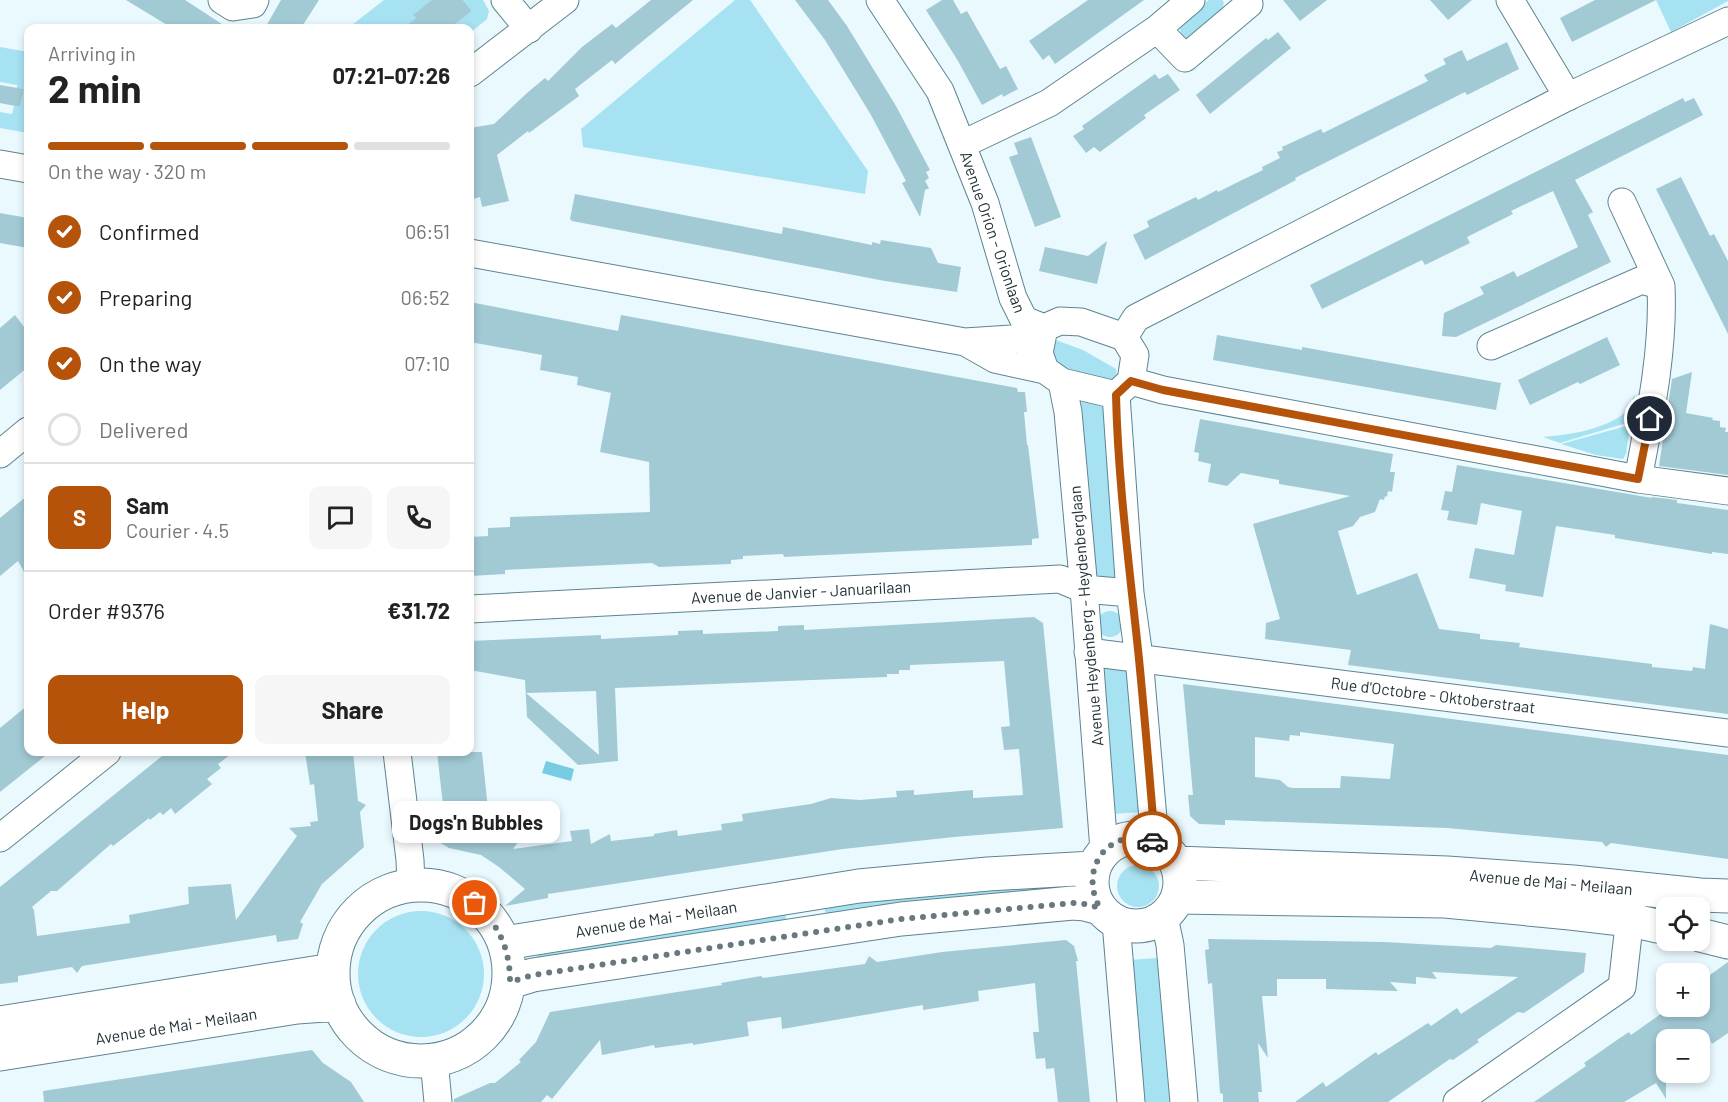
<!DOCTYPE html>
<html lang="en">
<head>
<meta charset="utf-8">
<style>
	body { margin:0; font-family:Barlow,sans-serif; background:#f6f6f6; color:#222; height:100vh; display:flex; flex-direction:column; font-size:22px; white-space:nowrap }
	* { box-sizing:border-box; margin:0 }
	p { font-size:20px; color:#767676 }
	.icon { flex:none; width:33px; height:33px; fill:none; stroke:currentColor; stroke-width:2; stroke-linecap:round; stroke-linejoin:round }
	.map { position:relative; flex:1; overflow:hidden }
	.panel { position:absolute; left:24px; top:24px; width:450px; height:732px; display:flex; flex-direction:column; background:#fff; border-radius:12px; box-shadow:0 3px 9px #0003 }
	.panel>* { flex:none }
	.controls { position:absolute; left:1656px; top:897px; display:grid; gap:12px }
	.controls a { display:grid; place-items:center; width:54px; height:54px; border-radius:12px; background:#fff; box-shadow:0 3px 9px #0003; font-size:30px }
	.pin { position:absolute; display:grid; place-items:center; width:51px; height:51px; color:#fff; margin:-26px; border:3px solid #fff; border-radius:50%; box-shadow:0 2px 6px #0007 }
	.courier { position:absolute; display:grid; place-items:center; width:60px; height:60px; margin:-30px; border:4px solid #b45309; border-radius:50%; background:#fff; color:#222; box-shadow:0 2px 8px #0007 }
	.bubble { position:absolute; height:42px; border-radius:12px; background:#fff; box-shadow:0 3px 9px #0003; font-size:20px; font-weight:700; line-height:42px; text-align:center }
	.summary em { font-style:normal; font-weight:700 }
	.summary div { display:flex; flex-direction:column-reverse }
	.summary { display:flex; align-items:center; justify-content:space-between; height:102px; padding:0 24px }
	h1 { font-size:39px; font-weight:700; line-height:45px }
	.bar { display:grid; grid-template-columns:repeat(4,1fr); gap:9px 6px; align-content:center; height:72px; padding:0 24px }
	.bar i { height:8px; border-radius:4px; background:#e0e0e0 }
	.bar .current { background:#b45309 }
	.bar p { grid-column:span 4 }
	.line { display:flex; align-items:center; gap:15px; padding:0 24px; border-top:2px solid #e0e0e0 }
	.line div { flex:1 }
	.round { display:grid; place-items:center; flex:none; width:63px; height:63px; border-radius:12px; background:#f6f6f6 }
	ol { padding:0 24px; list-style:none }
	li { display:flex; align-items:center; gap:18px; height:66px }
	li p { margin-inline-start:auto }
	li .icon { padding:6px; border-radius:50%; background:#b45309; color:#fff; stroke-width:4 }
	li:last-child { color:#767676 }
	li i { width:33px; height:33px; border:3px solid #e0e0e0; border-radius:50% }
	.cta { display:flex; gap:12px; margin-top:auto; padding:12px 24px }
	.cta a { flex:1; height:69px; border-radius:12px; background:#b45309; color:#fff; font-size:24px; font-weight:700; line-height:69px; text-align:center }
	.cta a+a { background:#f6f6f6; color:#222 }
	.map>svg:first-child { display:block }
	.green { fill:#a7e2f2 }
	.water { fill:#77cbe2 }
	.building { fill:#a2cad5; fill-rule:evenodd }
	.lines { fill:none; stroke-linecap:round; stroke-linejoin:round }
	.street-casing { stroke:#5e848f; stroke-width:29 }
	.secondary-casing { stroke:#5e848f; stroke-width:35 }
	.street { stroke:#fff; stroke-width:27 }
	.secondary { stroke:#fff; stroke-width:33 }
	.done { stroke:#68797d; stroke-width:6; stroke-dasharray:0 10.8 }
	.route { stroke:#b45309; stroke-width:8 }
	.labels { text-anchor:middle; stroke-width:4.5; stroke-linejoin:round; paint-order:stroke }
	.street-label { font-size:16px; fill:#233438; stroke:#fff }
</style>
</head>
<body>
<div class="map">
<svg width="1728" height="1102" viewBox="0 0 1728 1102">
	<rect width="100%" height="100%" fill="#e9f9fe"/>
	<path class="green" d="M384,0H438L414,15L416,18L407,28H348Z
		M463,0H483L489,11L487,19L470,33V28H450L472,11Z
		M735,0H750L868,171L865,194L583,147L581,129Z
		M1209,0H1222L1224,2L1221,16L1189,40L1181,35L1179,22Z
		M1656,0H1728V1L1671,32Z
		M0,47L28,52V133L0,128V112L12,114L14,106L20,107L24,89L17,88V85L0,82Z
		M1053,339L1083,350L1116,369L1117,377L1110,382H1088L1054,364L1047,347Z
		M1635,395L1630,422L1560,443L1543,437C1569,435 1601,430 1622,415C1628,410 1630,401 1635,395Z
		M1089,400L1098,403L1104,408L1119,568L1115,581L1092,578L1079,403Z
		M1630,425L1626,454L1623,459L1596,455L1561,444Z
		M1097 624a13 13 0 1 1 26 0a13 13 0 1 1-26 0Z
		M1127,661L1141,812L1114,814L1101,663Z
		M1117 886a21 21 0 1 1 42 0a21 21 0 1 1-42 0Z
		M1062,882L1064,897L827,920L824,906Z
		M785,910L787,928L537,963L536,948Z
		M358 974a63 63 0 1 1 126 0a63 63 0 1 1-126 0Z
		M1157,958L1170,1102H1142L1129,960Z"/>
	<path class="water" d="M546,761L574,769L571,781L542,773Z"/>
	<path class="building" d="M126,0H185L228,28H172Z
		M281,0H319L301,28H265Z
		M432,0H463L472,11L450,28H404L416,18L413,15Z
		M651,0H693L633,49L615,64L612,60L575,89L579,96L529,133L528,131L497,155L509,201L482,207L480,197L473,199L470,186V128L494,124L527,93L545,78L548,81L582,47L612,24L616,28Z
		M795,0H828L847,26L896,106L930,170L926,172L929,178L925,181L929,188L925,190L920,217L902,183L906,181L871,115L825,40Z
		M942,0H953L961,14L967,11L1000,69L1006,66L1018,89L1003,97L1002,94L982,105L958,61L926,10Z
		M1088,0H1144L1055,64L1049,55L1043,60L1029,41Z
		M1283,0H1327L1300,21Z
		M1430,0H1472L1448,20Z
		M1595,0H1656L1572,42L1560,18Z
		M1278,32L1291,48L1210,114L1196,95L1266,38L1268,40Z
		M1507,42L1519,69L1467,95L1465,92L1295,178L1296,180L1145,260L1133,235L1149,227L1147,221L1196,197L1198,200L1217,190L1218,192L1240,181L1263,170L1262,167L1280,158L1277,152L1283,150L1282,147L1321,129L1323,133L1428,81L1424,75L1446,64L1443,59L1462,50L1467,61Z
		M1155,74L1159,79L1168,74L1180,90L1144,115L1146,118L1100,152L1094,147L1086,153L1073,136L1084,129L1082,126Z
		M0,85L24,89L20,107L0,103Z
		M1683,98L1685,102L1694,98L1703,115L1575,180L1593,212L1588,215L1611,262L1456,337L1442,336L1444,313L1484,294L1480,287L1514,271L1517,277L1578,247L1553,191L1511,211L1513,214L1467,237L1470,243L1425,265L1422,260L1322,309L1310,285Z
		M1031,137L1061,217L1035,227L1009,157L1018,154L1014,143Z
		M1681,177L1710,236L1714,234L1728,261V334L1656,189Z
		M575,194L782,234L783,227L872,245V242L880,244L881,240L931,248L938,263L961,267L957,292L885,281L572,221L570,219Z
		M0,213L28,218V248L0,243Z
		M1107,241L1097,284L1039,271L1045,247L1088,256Z
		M470,302L618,331L621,315L1017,388L1018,392H1025L1027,412H1024L1027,445H1028L1039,538L1032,539V545L784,557L783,554L743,556V559L731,560V564L659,567L652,563L505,570V574L470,576V537L488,536V528L510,527V517L650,512L649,462L600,452L611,393L577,385L578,377L540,370L542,355L470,342Z
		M15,315L28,332V367L0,390V328Z
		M1217,335L1302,350V347L1501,383L1496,410L1213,360Z
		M1607,337L1620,365L1580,384L1578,382L1530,405L1518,380Z
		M1692,372L1686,413L1713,418L1712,420L1720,421V427L1726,428L1725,432H1728V475L1659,466L1672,379Z
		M1200,419L1393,454L1390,472H1395L1392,492L1388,491L1387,497L1385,496L1384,500L1380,499L1375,512L1360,517L1353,526L1338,531L1357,595L1417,573L1439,629L1480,634V639L1520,643L1519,647L1652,664V667L1692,671L1693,667L1705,669L1710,624L1728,629V714L1348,665L1351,650L1265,639L1266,623L1280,619L1253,524L1350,496L1279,484V480L1241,473L1227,486L1208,482L1211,464L1198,461L1199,453L1194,452Z
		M1457,465L1652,498V497L1677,500V503L1728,510V554L1712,552V554L1615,538V535L1556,526L1543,597L1505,591L1506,585L1469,578L1475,548L1514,555L1522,511L1481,503L1477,525L1447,520L1449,511L1441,510L1445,491L1452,492Z
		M28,495V579L18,561L0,576V518Z
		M1034,617L1043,623L1063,828L954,837L843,849L548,894V898L505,906L525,889L499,867L481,855L449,848L426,834L446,832L437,752H482L488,809L527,830L513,849L572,841L570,831L589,829L591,844L610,834L611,841L654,836V834L677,830L678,836L722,830L721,824L743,821L742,814L811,804L831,798L860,800L897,797L896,791L914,790V795L973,790V798L1023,795L1019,749L1004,750L1001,727L1010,726L1004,661L910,665V670H899V674H887V677L615,688L618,761L578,765L527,717L525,680L470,670V641L601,635V639L678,635V631L703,630V634L778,631V626L804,625V630ZM596,691L599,755L526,693Z
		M1183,684L1728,755V859L1611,843L1606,847L1602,842L1447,828L1225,820V825L1199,824L1190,816L1188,795H1193ZM1300,732L1394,744L1390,779L1341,776L1340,788H1293L1288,787L1280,780L1255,777V737L1289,741L1290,735L1300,736Z
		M28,705V752H50L0,792V728Z
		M167,752H234L218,764L221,768L207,779L212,784L175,814L171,808L163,815L160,812L150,820L149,818L113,846L111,844L57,891H51L32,907L34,910L37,936L130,923L129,915L189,904L188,887L231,884L236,920L297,836L289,828L311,826L310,822L318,821L314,784L310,785L305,752H353L358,801L366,805L360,812L364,847L322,884L300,922L303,924L298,939L277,942L276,935L82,966L77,973L72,967L18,976V982L0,984V887Z
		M1208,939L1384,942L1491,948L1496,945L1586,953L1584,972L1524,1013L1518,1012L1477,1040L1479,1042L1453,1060L1450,1059L1388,1102H1295L1323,1082L1326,1087L1376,1052L1378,1055L1386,1050L1428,1023L1431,1026L1457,1008L1461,1014L1518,977L1432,972L1437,979L1416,977V984L1390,982L1398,991L1326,989V979H1277V996H1262L1268,1058L1258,1043L1262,1092H1258L1259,1102H1223V1094L1220,1093L1212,983L1208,984L1205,950L1209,949Z
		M1066,940L1074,946L1078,961H1076L1090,1102H1058L1054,1068L1046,1069L1045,1058L1036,1059L1033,1032H1039L1035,983L978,991L979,1001L923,1010V1005L782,1029L781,1017L747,1022L749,1036L693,1045V1043L655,1048L654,1045L602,1055L600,1040L552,1099L547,1095L541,1102H454V1099L490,1083H495L521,1062L519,1060L536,1042L550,1012L722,985L721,983L761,976L763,978L865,964L869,956L877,962L942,952Z
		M1728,962V1033L1712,1044L1707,1035L1700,1040H1666V1099L1656,1083L1624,1102H1534L1586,1066L1584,1063L1617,1040L1629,1032L1631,1035L1672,1006H1700V982Z
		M312,1050L323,1063L351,1082L364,1102H44L43,1091Z"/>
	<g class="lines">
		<g class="street-casing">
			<path id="street" d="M222,0L233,7L253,4L255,0
				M505,0L529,29
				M880,0L940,91L985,203L1013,298L1024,320L1044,328
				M1510,0L1568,97
				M1157,29L1185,58L1249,4L1246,0
				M470,73L565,0
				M963,144L1049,103L1157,29L1191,0
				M0,164L28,169
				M1622,202L1661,286
				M470,253L965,342L1041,337
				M1124,337L1136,318L1567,97L1728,21
				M965,342L995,359L1045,370L1062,382L1116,395
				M1491,346L1642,280L1661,286C1664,350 1650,416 1638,479
				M1045,370L1039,353L1044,328L1060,321L1081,322L1124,337L1135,355L1131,381L1119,392
				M1131,381L1163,390L1580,468L1638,479L1728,491
				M1062,382L1068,412L1084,589L1104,850
				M1116,395L1130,593L1139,657L1155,842
				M0,454L28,431
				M470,609L1060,579L1084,589L1130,593
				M1088,652L1728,733
				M397,752L410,860L411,885
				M0,838L107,752
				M1164,917L1170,945L1184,1102
				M1116,922L1131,1102
				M434,1060L438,1102
				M1457,1102L1622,987L1632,899"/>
		</g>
		<g class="secondary-casing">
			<path id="secondary" d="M1092 882a44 44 0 1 1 88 0a44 44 0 1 1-88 0Z
				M1176,863L1447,873L1573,882L1700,895L1728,896
				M333 973a88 88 0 1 1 176 0a88 88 0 1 1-176 0Z
				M1178,897L1445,901L1570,913L1630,920L1666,928
				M1700,935L1728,942
				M505,943L859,886L988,874L1093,868
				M510,982L533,975L901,919L1073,903L1085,904L1100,908
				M0,1023L333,970
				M0,1054L297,1007L339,1004"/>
		</g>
		<use href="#street" class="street"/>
		<use href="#secondary" class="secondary"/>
	</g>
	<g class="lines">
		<path class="done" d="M475,903C499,925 510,949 510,982L533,975L901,919L1073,903L1085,904L1100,908C1078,870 1108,826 1152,841"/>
		<path class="route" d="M1152,841L1155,842C1150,781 1145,720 1139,659C1130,571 1118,483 1116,395L1131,381L1163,390L1638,479L1650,419"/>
	</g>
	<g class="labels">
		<g class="street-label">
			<text transform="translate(993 232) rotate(71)" y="6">Avenue Orion - Orionlaan</text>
			<text transform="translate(801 592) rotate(-3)" y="6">Avenue de Janvier - Januarilaan</text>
			<text transform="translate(1086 616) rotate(-95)" y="6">Avenue Heydenberg - Heydenberglaan</text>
			<text transform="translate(1433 695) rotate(7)" y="6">Rue d'Octobre - Oktoberstraat</text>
			<text transform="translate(1551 882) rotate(5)" y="6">Avenue de Mai - Meilaan</text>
			<text transform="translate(656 919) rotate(-9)" y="6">Avenue de Mai - Meilaan</text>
			<text transform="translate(176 1026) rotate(-9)" y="6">Avenue de Mai - Meilaan</text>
		</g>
	</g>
</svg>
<div class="controls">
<a><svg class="icon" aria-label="locate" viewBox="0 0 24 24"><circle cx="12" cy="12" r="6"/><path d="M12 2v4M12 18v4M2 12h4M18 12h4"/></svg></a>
<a>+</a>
<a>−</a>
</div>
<div class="pin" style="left:475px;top:903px;background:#ea580c"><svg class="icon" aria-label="bag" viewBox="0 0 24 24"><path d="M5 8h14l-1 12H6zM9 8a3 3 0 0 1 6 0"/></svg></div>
<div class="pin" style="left:1650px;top:419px;background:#1f2937"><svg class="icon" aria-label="home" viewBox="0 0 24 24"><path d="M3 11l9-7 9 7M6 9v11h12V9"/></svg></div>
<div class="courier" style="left:1152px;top:841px"><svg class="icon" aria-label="car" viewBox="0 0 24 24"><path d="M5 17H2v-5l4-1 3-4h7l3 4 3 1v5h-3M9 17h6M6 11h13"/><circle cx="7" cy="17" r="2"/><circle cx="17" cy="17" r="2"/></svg></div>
<div class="bubble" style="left:392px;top:801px;width:168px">Dogs'n Bubbles</div>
<section class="panel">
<div class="summary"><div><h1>2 min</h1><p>Arriving in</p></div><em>07:21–07:26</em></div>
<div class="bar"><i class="current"></i><i class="current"></i><i class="current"></i><i></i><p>On the way · 320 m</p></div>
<ol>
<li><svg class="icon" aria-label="check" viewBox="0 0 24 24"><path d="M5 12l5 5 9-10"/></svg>Confirmed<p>06:51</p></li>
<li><svg class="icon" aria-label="check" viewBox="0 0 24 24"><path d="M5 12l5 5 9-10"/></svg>Preparing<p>06:52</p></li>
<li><svg class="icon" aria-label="check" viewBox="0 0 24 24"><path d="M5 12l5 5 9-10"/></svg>On the way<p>07:10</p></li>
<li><i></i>Delivered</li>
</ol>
<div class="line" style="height:108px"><b class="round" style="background:#b45309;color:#fff">S</b><div><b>Sam</b><p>Courier · 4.5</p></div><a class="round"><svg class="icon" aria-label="chat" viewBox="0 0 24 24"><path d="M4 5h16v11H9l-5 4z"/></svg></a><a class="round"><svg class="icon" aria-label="phone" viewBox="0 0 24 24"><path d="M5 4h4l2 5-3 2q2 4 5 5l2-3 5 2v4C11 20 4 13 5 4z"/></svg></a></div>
<div class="line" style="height:78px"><div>Order #9376</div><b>€31.72</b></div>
<div class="cta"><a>Help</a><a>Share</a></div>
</section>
</div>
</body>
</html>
